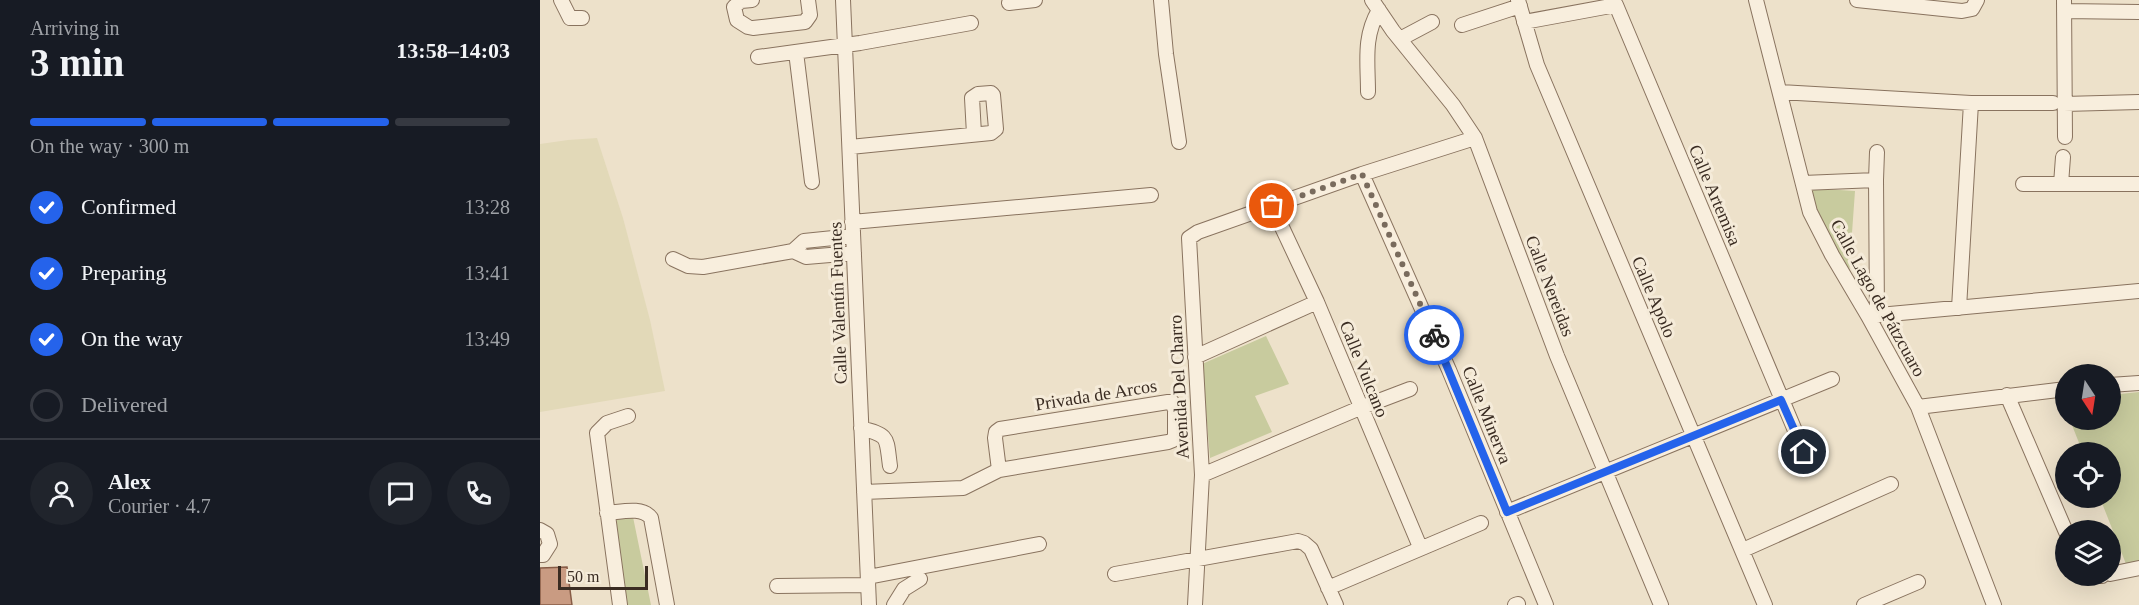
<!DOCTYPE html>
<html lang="en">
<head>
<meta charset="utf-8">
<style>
	body { margin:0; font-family:Georgia,serif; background:#20242c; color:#f1f3f6; height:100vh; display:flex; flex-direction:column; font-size:22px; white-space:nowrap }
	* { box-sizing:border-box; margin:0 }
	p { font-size:20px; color:#9ea1a6 }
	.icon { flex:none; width:33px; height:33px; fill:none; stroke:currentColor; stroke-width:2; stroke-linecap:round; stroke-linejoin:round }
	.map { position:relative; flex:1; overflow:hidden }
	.panel { display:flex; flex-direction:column; background:#171b24; width:540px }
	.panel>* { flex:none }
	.needle { width:39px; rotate:168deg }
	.tools { position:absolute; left:1515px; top:364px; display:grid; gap:12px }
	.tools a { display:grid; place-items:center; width:66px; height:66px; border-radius:50%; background:#171b24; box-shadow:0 6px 24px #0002; font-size:30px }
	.scale { position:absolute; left:18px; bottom:15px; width:90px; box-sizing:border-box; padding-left:6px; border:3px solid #3a2c22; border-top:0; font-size:16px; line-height:21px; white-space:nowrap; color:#3a2c22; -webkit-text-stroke:4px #f5ebd9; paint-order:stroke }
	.pin { position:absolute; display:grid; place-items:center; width:51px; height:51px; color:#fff; margin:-26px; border:3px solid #fff; border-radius:50%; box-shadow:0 2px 6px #0007 }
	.courier { position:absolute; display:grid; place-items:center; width:60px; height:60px; margin:-30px; border:4px solid #2563eb; border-radius:50%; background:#fff; color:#222; box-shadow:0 2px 8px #0007 }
	.headline em { font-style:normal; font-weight:800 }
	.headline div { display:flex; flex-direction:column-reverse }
	.headline { display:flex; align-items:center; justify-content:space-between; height:102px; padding:0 30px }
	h1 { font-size:39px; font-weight:800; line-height:45px }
	.bar { display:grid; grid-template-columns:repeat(4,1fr); gap:9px 6px; align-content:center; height:72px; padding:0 30px }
	.bar i { height:8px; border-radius:4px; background:#363941 }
	.bar .selected { background:#2563eb }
	.bar p { grid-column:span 4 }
	.line { display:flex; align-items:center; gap:15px; padding:0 30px; border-top:2px solid #363941 }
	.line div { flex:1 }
	.round { display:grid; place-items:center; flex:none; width:63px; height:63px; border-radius:32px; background:#20242c }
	ol { padding:0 30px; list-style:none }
	li { display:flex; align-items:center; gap:18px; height:66px }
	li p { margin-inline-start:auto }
	li .icon { padding:6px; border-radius:50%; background:#2563eb; color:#fff; stroke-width:4 }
	li:last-child { color:#9ea1a6 }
	li i { width:33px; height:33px; border:3px solid #363941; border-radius:50% }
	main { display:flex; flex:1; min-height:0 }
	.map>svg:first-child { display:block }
	.farmland { fill:#e2d9b8 }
	.green { fill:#c8cb9e }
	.building { fill:#c99b82; stroke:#875c46; stroke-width:1.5 }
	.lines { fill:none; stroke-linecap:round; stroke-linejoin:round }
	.minor-casing { stroke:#89735f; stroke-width:16 }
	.minor { stroke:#f8eedd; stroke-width:14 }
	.done { stroke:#796b5d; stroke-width:6; stroke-dasharray:0 10.8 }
	.route { stroke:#2563eb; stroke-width:8 }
	.labels { text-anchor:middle; stroke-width:6; stroke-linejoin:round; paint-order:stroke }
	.street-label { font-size:18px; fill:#3a2c22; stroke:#f5ebd9 }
</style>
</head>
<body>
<main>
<section class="panel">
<div class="headline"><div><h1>3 min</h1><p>Arriving in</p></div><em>13:58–14:03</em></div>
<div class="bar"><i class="selected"></i><i class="selected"></i><i class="selected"></i><i></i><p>On the way · 300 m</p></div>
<ol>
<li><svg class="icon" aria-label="check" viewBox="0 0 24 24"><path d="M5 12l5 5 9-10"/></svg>Confirmed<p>13:28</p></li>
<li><svg class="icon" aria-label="check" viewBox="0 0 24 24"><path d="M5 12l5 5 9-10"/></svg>Preparing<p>13:41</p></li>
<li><svg class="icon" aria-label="check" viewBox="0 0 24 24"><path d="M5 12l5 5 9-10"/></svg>On the way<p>13:49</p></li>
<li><i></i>Delivered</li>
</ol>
<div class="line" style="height:108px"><a class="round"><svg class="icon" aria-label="person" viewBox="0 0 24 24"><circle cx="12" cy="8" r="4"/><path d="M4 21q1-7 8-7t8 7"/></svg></a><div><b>Alex</b><p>Courier · 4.7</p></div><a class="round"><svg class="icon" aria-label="chat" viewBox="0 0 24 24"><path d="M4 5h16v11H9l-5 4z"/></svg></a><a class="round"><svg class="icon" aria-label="phone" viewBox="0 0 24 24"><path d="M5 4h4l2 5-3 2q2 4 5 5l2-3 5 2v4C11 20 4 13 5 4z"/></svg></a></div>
</section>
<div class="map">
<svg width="1599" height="605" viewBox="0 0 1599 605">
	<rect width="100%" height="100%" fill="#ede1ca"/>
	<path class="farmland" d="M57,138L83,218L110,320L125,391L0,412V144L28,140Z"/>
	<path class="green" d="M1269,188L1315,191L1309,275L1276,219Z
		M726,336L749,384L715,396L732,432L670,458L662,364Z
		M1599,392V562L1586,564L1560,498H1570V453H1543L1530,420H1570L1571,395Z
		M72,517H93L111,605H84Z"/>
	<path class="building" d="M27,567L32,605H0V568Z"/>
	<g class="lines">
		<g class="minor-casing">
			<path id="minor" d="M21,0L30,18H42
				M212,0L201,1L194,7L197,20L208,27L213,28L265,22L270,15L268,0
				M303,0L329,605
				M621,0L626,54L639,142
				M832,0L853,31L913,105L935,138L1017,356L1121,605
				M978,0L997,65L1225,605
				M1216,0L1270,212L1292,255L1328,316L1378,407L1454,605
				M1317,0L1422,11L1432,9L1437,0
				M1524,0L1525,137
				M469,3L495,0
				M1524,11L1599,12
				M984,22L1076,5L1264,452
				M922,25L980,6
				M860,39L892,22
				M256,52L272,182
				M218,57L320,43L431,23
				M828,92C828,62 823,37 839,10
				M1240,92L1431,103H1513
				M1524,104L1599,102
				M310,147L451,133L456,129L453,95L451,93L438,94L432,98L434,134
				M1337,152L1336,180L1337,315
				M822,174L909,370L1006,605
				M1263,183L1336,180
				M1483,184H1599
				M1521,184L1523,157
				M732,206L777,302L880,547
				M312,222L611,195
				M253,251L266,257L314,253
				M133,259L148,266L163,267L253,251L264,241L313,236
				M1419,308L1431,103
				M1328,316L1599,291
				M655,357L777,302
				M1570,385L1599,383
				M1467,395L1526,532
				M1378,407L1526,389
				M321,428C350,436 346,437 350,466
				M662,475L820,408L870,389
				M324,492L423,488L459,470L628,442L633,440L635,435V410L632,402H628L460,429L456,432L455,438L459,470
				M967,512L1292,379
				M67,513C81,512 102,506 111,518L127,605
				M0,530L7,534L10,544L3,555H0
				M1203,550L1351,484
				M575,574L758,541L764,543L771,549L796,605
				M1570,574L1599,568
				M1549,576H1562
				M328,577L499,544
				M237,586L328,585
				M788,588L941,523
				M80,605L57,433L67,423L88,416
				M354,605L364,589L380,579
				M655,605L662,475L649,238L658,232L822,174L935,138
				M975,605L978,604
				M1324,605L1378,582"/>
		</g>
		<use href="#minor" class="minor"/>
	</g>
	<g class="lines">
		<path class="done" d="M732,206L822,174L894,335"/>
		<path class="route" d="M894,335L967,512L1241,400L1264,452"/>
	</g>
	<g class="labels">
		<g class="street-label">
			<text transform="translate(1175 195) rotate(67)" y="6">Calle Artemisa</text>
			<text transform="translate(1010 286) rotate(69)" y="6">Calle Nereidas</text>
			<text transform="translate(1114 297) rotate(67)" y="6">Calle Apolo</text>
			<text transform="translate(1338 298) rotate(61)" y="6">Calle Lago de Pátzcuaro</text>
			<text transform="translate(298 303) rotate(-92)" y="6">Calle Valentín Fuentes</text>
			<text transform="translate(824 369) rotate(68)" y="6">Calle Vulcano</text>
			<text transform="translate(639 387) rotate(-93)" y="6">Avenida Del Charro</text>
			<text transform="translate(556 395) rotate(-9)" y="6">Privada de Arcos</text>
			<text transform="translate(947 415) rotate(68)" y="6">Calle Minerva</text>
		</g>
	</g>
</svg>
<div class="tools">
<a><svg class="needle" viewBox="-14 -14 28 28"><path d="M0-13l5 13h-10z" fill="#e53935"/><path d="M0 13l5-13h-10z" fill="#9ea1a6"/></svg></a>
<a><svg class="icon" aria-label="locate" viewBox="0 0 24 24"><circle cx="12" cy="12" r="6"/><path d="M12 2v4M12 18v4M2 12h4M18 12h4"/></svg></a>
<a><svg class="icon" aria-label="layers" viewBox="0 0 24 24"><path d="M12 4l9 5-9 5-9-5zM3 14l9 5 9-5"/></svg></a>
</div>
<div class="scale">50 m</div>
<div class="pin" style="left:732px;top:206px;background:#ea580c"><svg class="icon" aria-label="bag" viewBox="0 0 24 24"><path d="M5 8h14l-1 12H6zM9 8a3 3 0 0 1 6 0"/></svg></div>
<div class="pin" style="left:1264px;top:452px;background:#1f2937"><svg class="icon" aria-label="home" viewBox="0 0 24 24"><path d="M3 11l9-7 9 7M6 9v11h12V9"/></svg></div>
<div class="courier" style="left:894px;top:335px"><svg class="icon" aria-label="bike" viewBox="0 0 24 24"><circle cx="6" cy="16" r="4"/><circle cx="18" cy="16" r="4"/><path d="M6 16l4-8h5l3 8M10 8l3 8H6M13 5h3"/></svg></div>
</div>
</main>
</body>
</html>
